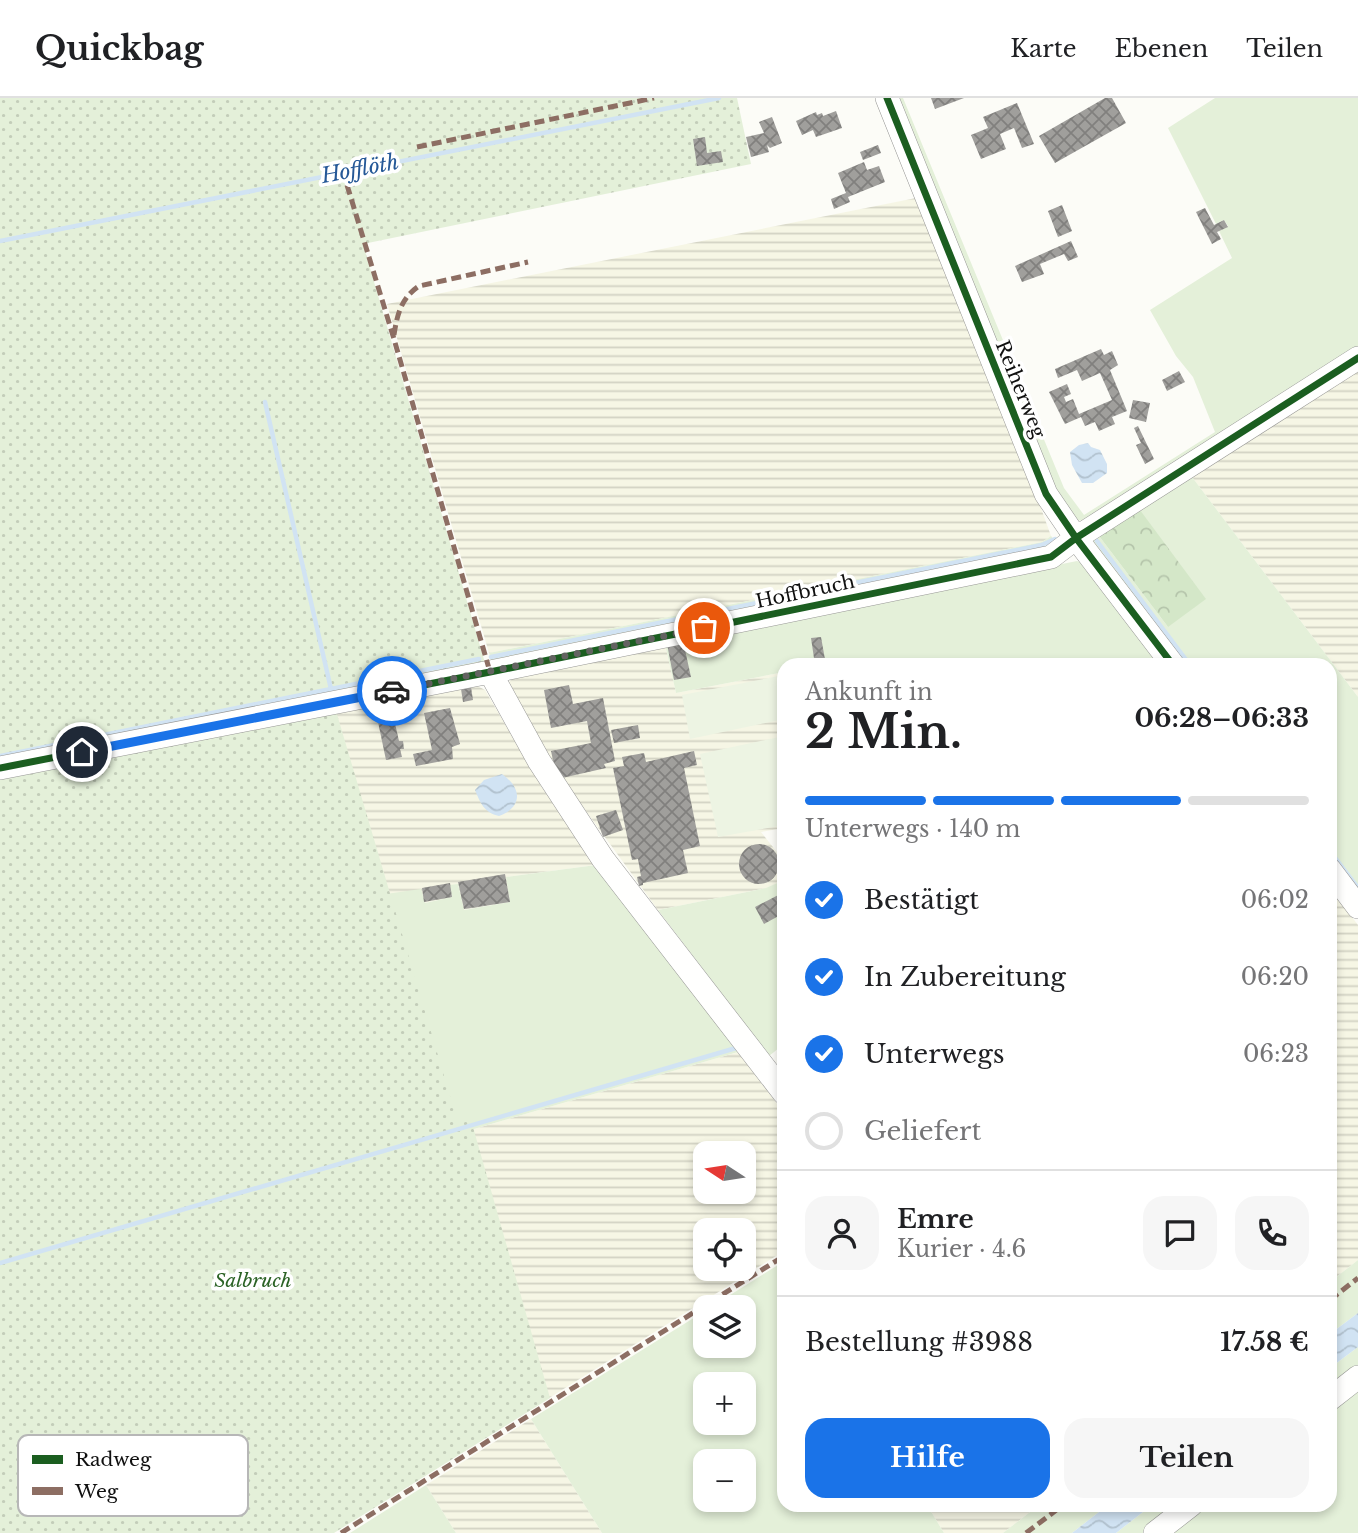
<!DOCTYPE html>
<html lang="de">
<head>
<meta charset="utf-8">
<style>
	body { margin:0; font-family:"Libre Baskerville",serif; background:#f6f6f6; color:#202124; height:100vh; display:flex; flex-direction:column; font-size:26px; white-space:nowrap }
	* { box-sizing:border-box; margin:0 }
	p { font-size:23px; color:#757577 }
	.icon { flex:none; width:38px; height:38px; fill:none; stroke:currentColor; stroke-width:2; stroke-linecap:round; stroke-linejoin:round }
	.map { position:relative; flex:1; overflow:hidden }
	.sheet { position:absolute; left:777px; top:560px; width:560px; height:854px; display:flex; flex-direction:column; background:#fff; border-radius:21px; box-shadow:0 4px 10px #0003 }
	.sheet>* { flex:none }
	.needle { width:46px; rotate:282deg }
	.controls { position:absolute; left:693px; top:1043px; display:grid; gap:14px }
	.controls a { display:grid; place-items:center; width:63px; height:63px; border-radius:14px; background:#fff; box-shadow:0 4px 10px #0003; font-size:35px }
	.pin { position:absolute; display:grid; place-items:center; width:60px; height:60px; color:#fff; margin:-30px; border:4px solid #fff; border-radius:50%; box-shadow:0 2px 7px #0007 }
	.courier { position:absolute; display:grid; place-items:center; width:70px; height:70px; margin:-35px; border:5px solid #1a73e8; border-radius:50%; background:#fff; color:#222; box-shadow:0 2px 9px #0007 }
	.overview em { font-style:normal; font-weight:700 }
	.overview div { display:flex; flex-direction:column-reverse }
	.overview { display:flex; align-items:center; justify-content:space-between; height:119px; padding:0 28px }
	h1 { font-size:46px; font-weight:700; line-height:52px }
	.bar { display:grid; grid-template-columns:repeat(4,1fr); gap:10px 7px; align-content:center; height:84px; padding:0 28px }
	.bar i { height:9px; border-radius:5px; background:#e0e0e0 }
	.bar .current { background:#1a73e8 }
	.bar p { grid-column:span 4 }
	.line { display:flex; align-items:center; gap:18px; padding:0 28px; border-top:2px solid #e0e0e0 }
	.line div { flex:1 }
	.round { display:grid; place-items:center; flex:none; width:74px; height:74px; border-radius:21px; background:#f6f6f6 }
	ol { padding:0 28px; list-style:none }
	li { display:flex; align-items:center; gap:21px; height:77px }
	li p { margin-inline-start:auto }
	li .icon { padding:7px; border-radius:50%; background:#1a73e8; color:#fff; stroke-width:4 }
	li:last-child { color:#757577 }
	li i { width:38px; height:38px; border:4px solid #e0e0e0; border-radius:50% }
	.button { display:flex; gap:14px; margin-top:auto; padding:14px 28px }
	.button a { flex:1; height:80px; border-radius:21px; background:#1a73e8; color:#fff; font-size:28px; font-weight:700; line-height:80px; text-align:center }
	.button a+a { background:#f6f6f6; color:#202124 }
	header { display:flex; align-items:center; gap:42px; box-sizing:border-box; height:98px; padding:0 35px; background:#fff; border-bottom:2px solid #e0e0e0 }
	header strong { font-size:33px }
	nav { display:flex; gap:38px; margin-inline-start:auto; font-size:24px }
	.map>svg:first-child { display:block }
	.farmland { fill:url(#farmland-rules); fill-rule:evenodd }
	.grass { fill:#e4f0d9; fill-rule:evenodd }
	.forest { fill:url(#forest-crowns) }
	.park { fill:url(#park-dots) }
	.pitch { fill:#edf4e3 }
	.water { fill:url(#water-waves) }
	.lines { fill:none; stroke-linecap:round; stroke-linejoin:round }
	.stream { stroke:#d1e3f3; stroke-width:4.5 }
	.building { fill:url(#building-cross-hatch) }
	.minor-casing { stroke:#969694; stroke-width:24 }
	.minor { stroke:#fffffe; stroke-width:23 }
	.quiet { stroke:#8d6e63; stroke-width:5; stroke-dasharray:10 5; stroke-linecap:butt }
	.cycleway-casing { stroke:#fff; stroke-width:11 }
	.cycleway { stroke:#1b5e20; stroke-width:7 }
	.done { stroke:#636361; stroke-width:7; stroke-dasharray:0 12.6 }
	.route { stroke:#1a73e8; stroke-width:9 }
	.labels { text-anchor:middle; stroke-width:7; stroke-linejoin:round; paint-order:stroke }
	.street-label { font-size:19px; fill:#101010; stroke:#fff }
	.park-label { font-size:19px; font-style:italic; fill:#2c6326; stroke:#fff }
	.water-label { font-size:21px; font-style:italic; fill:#255897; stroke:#fff }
	.key { fill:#fff; stroke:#b7b7b7; stroke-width:2 }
	.key-label { font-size:19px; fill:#101010 }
</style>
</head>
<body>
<header>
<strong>Quickbag</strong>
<nav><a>Karte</a><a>Ebenen</a><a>Teilen</a></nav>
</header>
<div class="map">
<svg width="1358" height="1435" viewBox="0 0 1358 1435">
	<defs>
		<pattern id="farmland-rules" width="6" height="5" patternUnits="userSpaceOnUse" patternTransform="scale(1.75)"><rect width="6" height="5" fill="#f6f6e5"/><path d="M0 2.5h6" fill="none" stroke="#d2d2c3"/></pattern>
		<pattern id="forest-crowns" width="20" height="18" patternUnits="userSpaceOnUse" patternTransform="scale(1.75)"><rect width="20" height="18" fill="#d4e7c8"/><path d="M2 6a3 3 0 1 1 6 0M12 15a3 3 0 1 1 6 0" fill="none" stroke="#b5c5ab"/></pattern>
		<pattern id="park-dots" width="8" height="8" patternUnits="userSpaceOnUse" patternTransform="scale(1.75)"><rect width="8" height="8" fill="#e4f0d9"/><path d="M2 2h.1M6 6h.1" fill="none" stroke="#c3cdb9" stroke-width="1.8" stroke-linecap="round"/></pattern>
		<pattern id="water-waves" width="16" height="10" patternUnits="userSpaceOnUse" patternTransform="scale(1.75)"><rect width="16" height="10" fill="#d1e3f3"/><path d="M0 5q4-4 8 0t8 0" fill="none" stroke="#b2c2cf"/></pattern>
		<pattern id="building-cross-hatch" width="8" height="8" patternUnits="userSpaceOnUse" patternTransform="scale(1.75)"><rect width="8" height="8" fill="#a09f9c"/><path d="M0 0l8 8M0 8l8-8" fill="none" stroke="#81807e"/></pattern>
	</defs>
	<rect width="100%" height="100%" fill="#fcfcf7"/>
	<path class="farmland" d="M916,100L1037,399L1051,438L1042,444L489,555L387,206Z
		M1358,267V599L1189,375Z
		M665,546L676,595L784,574V730L761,734L784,763V782L767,790L658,812L559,676L508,587L513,577Z
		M472,585L485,592L541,688L596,767L507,779L510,804L463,812L458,786L453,799L424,805L386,797L331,614Z
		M1330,790L1358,827V1162L1330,1184Z
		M738,954L784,1015V1153L370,1412L278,1088ZM705,1055H744V1094H705ZM705,1132H744V1171H705Z
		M531,1321L602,1435H456L426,1387Z
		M927,1407H1039L1003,1435H944Z"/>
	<path class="grass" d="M893,0H903L1064,390L1084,417L1215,334L1193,279L1176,258L1150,212L1232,160L1219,133L1228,128L1224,122L1216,126L1168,30L1215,0H1358V252L1089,424L1077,422L1056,394Z
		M1189,375L1358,599V798L1330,761V567H1183L1087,440L1096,434L1168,529L1137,408Z
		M1051,438L1056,444L1044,453L492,564L489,555L1042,444Z
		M1077,463L1088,467L1163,567H784V574L676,595L665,546Z
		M596,767L738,954L278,1088L0,1435L386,796L421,791L425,805L452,799L450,787L458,786L464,812L510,804L506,779Z
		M784,782V946L769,958L658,812L766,790Z
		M1358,1162V1215L1330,1236V1184Z
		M778,1167L784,1177V1407H927L944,1435H602L531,1321L705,1213V1248H744V1209H711ZM705,1286H744V1325H705ZM705,1363H744V1402H705Z
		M1358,1249V1435H1116L1152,1407H1330V1270Z
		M426,1387L456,1435H350Z
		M1039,1407H1108L1072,1435H1003Z"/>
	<path class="forest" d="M1137,408L1206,501L1168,529L1096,434Z"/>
	<path class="park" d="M0,0H737L751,66L363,146L485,565L331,596L458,1025L471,1022L550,1300L334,1435H0Z"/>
	<path class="pitch" d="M784,577V621L690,641L682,597Z
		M784,638V727L718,739L700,656Z"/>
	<path class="water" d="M1088,345L1091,349L1100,352L1107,366V375L1093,385H1082L1072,367L1070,354L1079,347Z
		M502,676C522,690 523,709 499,718C484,715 480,704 475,692L484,682Z
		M1358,1215V1249L1330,1270V1236Z
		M1108,1407H1152L1116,1435H1072Z"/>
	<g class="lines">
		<path class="stream" d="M0,143L719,0
			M265,304L331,591
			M1097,443L1190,567
			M491,559L1042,447L1055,441
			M0,658L479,561
			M1330,753L1358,790
			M0,1165L736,950"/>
	</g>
	<path class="building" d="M931,0H964L935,11Z
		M1105,0H1112L1126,25L1055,65L1039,38Z
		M1017,5L1034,46L1022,50L1014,30L1000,36L1006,51L981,61L971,37L988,30L983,19Z
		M836,13L842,30L816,39L813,32L802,37L796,23L816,14L817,17L822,15L823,18Z
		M772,19L782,45L770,50L767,47L769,54L751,59L746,39L764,35L759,24Z
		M705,39L707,55L721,53L723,64L697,68L693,41Z
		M878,47L881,55L863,62L860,54Z
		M864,64L867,72L879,68L885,84L848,99L850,104L834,111L831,101L846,95L838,75Z
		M1062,107L1072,133L1058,139L1048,113Z
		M1205,110L1214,127L1224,122L1228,129L1217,134L1221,141L1212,146L1196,114Z
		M1071,143L1078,159L1068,163L1064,156L1040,166L1044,176L1022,184L1015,168Z
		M1101,251L1104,257L1112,253L1118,267L1110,272L1127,313L1112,319L1115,326L1099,333L1095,324L1085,328L1081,319L1065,326L1049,294L1067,286L1071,296L1064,299L1066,304L1073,301L1079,316L1112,302L1100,275L1082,283L1077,272L1058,280L1055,271Z
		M1179,273L1185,284L1167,293L1162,282Z
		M1133,302L1150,305L1146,324L1129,320Z
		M1138,328L1154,361L1145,366L1136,347L1141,345L1134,330Z
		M821,539L826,567H815L811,540Z
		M683,543L691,579L674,582L667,546Z
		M569,587L573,606L603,600L615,663L604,666L606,670L562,680L554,667L551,653L591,645L587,623L551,630L544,592Z
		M471,589L473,602L463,604L461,591Z
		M450,610L460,646L452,649L453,661L416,668L413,656L432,652L424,615Z
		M394,621L399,643H403L404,651H400L402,659L386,662L378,624Z
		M638,627L640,640L614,645L611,632Z
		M694,653L697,667L684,670L700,748L683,752L688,775L643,785V787L639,788L637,779L641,778L638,761L632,762L613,670L624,668L622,659L644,655L646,664Z
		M616,712L623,732L603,739L596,718Z
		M739 766a20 20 0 1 1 40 0a20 20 0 1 1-40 0Z
		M505,776L510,804L464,811L458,784Z
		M450,785L452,799L424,804L422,790Z
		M784,794V815L764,826L755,809Z"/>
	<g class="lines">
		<g class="minor-casing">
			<path id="minor" d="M887,0L1046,396L1076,440L1173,567
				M490,574L539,663L603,761L784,995
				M0,670L490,574L1051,459L1076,440L1358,260
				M1330,772L1358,809
				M1330,1301L1358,1279
				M1155,1435L1191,1407"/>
		</g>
		<use href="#minor" class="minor"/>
		<path class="quiet" d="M417,49L654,0
			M347,87L394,241L490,574
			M394,237C397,217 401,200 419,188L528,164
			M1330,1202L1358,1180
			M341,1435L784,1158
			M1026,1435L1063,1407"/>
		<g class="cycleway-casing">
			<path id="cycleway" d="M887,0L1046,396L1076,440L1173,567
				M0,670L490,574L1051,459L1076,440L1358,260"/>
		</g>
		<use href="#cycleway" class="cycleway"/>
	</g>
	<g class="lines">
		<path class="done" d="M392,593L704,530"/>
		<path class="route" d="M82,654L392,593"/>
	</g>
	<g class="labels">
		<g class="street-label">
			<text transform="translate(1021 291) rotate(68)" y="7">Reiherweg</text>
			<text transform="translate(805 493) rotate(-12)" y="7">Hoffbruch</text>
		</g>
		<g class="park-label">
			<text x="253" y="1189">Salbruch</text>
		</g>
		<g class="water-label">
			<text transform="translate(360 71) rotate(-11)" y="7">Hofflöth</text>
		</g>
	</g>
	<rect x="18" y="1337" width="230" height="81" rx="10" class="key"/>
	<rect x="32" y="1357" width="31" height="9" fill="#1b5e20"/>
	<rect x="32" y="1389" width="31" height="8" fill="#8d6e63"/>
	<g class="key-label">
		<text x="75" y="1368">Radweg</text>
		<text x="75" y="1400">Weg</text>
	</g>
</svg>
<div class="controls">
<a><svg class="needle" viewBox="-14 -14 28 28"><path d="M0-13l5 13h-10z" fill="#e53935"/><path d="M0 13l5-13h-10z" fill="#757577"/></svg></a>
<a><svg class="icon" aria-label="locate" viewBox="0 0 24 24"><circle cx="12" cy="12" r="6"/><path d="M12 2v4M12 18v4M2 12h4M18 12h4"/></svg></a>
<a><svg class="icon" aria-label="layers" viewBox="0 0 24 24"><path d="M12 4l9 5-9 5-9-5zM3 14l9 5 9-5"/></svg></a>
<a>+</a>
<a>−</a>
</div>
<div class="pin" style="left:704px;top:530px;background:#ea580c"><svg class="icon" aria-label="bag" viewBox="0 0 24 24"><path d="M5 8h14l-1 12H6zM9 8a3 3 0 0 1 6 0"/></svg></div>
<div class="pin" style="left:82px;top:654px;background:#1f2937"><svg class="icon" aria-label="home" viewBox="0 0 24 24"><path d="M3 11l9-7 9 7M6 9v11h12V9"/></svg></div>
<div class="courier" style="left:392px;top:593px"><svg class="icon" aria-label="car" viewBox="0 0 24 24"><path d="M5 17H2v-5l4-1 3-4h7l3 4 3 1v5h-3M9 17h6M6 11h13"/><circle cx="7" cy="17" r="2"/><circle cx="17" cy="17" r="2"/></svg></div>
<section class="sheet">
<div class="overview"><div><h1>2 Min.</h1><p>Ankunft in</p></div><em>06:28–06:33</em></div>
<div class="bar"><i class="current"></i><i class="current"></i><i class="current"></i><i></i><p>Unterwegs · 140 m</p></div>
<ol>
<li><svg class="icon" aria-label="check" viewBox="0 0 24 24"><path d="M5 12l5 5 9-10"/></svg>Bestätigt<p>06:02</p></li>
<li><svg class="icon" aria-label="check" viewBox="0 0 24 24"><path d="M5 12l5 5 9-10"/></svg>In Zubereitung<p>06:20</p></li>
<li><svg class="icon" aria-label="check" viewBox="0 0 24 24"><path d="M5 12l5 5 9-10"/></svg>Unterwegs<p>06:23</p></li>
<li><i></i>Geliefert</li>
</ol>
<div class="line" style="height:126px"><a class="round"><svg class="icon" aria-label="person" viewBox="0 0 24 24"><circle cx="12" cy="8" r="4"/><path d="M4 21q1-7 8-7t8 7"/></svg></a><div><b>Emre</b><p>Kurier · 4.6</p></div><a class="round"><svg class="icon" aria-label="chat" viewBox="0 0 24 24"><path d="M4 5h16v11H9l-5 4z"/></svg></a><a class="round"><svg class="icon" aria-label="phone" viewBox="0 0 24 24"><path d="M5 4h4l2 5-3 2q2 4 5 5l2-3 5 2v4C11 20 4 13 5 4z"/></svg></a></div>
<div class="line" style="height:91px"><div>Bestellung #3988</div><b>17.58 €</b></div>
<div class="button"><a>Hilfe</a><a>Teilen</a></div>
</section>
</div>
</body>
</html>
